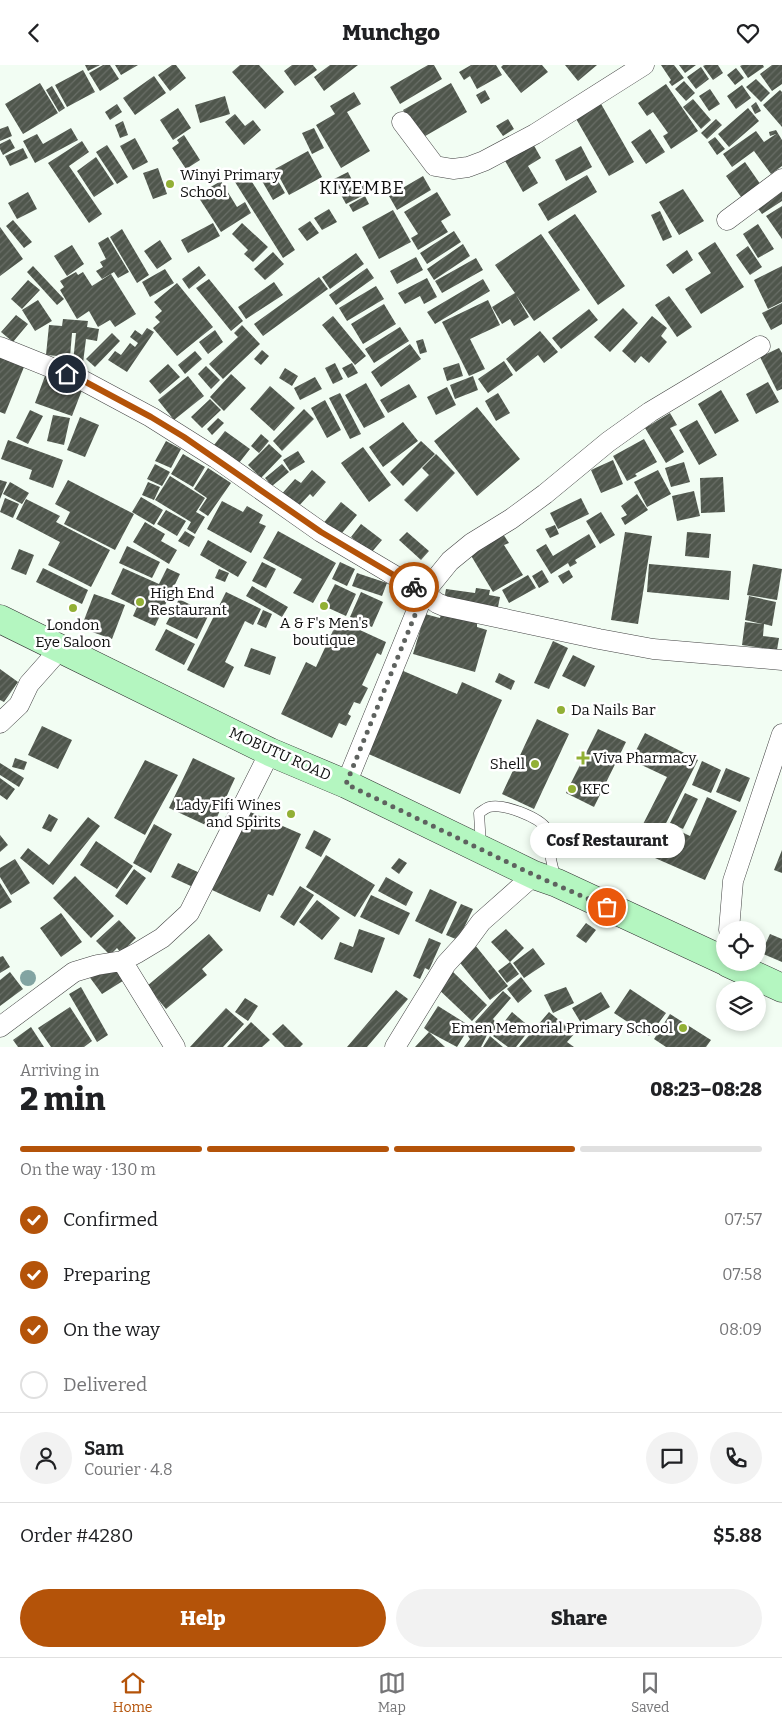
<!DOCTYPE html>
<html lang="en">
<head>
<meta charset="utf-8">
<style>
	body { margin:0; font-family:Bitter,serif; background:#f2f2f2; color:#202124; height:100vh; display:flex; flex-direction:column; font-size:19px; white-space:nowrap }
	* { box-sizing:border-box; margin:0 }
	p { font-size:16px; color:#757577 }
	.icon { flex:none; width:28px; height:28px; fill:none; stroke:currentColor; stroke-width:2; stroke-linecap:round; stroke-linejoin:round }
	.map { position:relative; height:982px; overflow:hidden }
	.details { display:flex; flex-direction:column; background:#fff; flex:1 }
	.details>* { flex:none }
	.buttons { position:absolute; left:716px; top:856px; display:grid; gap:10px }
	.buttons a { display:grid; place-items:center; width:50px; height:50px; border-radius:50%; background:#fff; box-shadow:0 2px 8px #0003; font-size:25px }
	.pin { position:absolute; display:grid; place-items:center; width:42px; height:42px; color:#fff; margin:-21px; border:2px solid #fff; border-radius:50%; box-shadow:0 1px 5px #0007 }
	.courier { position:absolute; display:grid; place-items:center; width:50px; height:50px; margin:-25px; border:4px solid #b45309; border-radius:50%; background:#fff; color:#222; box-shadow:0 1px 6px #0007 }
	.bubble { position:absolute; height:35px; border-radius:18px; background:#fff; box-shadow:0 2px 8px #0003; font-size:16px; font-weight:800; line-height:35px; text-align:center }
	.headline em { font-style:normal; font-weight:800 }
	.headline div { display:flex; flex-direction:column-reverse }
	.headline { display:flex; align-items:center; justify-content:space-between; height:85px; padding:0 20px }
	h1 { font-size:32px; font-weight:800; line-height:38px }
	.bar { display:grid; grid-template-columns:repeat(4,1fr); gap:8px 5px; align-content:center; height:60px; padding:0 20px }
	.bar i { height:6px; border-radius:4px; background:#e0e0e0 }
	.bar .on { background:#b45309 }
	.bar p { grid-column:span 4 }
	.line { display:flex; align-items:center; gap:12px; padding:0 20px; border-top:1px solid #e0e0e0 }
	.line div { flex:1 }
	.round { display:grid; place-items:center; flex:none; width:52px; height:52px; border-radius:26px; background:#f2f2f2 }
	ol { padding:0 20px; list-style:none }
	li { display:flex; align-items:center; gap:15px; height:55px }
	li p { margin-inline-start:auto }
	li .icon { padding:5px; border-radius:50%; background:#b45309; color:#fff; stroke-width:4 }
	li:last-child { color:#757577 }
	li i { width:28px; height:28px; border:2px solid #e0e0e0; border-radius:50% }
	.primary-button { display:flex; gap:10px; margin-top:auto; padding:10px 20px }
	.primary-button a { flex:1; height:58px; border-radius:30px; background:#b45309; color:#fff; font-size:20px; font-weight:800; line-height:58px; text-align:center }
	.primary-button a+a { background:#f2f2f2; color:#202124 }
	header { display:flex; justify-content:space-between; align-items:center; height:65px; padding:0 20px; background:#fff; font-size:22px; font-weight:800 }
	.dock { display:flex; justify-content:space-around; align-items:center; height:70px; border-top:1px solid #e0e0e0; background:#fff; font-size:14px; color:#757577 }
	.dock a { display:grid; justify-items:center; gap:2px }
	.dock .on { color:#b45309 }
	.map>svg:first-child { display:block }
	.building { fill:url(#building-hatch) }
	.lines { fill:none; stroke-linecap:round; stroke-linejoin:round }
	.lane-casing { stroke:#424242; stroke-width:11 }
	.street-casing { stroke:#424242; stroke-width:21 }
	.secondary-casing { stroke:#313131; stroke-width:29 }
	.lane { stroke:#fff; stroke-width:10 }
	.street { stroke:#fff; stroke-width:20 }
	.secondary { stroke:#b4f6c0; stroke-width:28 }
	.tree { fill:#82a4a2 }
	.done { stroke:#5e625f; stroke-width:5; stroke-dasharray:0 9 }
	.route { stroke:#b45309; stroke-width:6 }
	.poi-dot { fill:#92b035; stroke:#fff; stroke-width:2 }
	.labels { text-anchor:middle; stroke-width:5; stroke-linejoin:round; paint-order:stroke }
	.poi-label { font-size:15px; fill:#0f0f0f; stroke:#fff; text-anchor:start }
	.street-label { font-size:15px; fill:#0f0f0f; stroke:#fff }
	.quarter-label { font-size:18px; letter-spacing:1px; fill:#0f0f0f; stroke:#fff }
</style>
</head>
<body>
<header><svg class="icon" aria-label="back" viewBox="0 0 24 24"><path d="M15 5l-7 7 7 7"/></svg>Munchgo<svg class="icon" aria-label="heart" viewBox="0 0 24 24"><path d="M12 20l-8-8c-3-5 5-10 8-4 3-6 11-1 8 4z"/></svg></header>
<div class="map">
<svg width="782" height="982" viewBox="0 0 782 982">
	<defs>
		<pattern id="building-hatch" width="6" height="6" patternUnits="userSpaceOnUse" patternTransform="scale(1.25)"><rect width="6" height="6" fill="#4f564c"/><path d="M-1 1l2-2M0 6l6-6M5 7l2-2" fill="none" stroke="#696e67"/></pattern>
	</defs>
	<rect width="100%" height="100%" fill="#f2fdf3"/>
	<path class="building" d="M85,0H100L88,6Z
		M103,0H110L119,14L100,26L89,8Z
		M115,0H138L121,10Z
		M172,0H176L186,13L170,26L158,10Z
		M240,0H259L284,27L265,44L232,7Z
		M292,0H313L317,5L295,21L284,6Z
		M330,0H358L324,26L314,12Z
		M428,0H434L442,14L400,39L390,22Z
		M471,0H496L502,10L477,24L470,11L464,15L459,7Z
		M503,0H542L548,7L521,28L501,2Z
		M565,0H597L578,16Z
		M661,0H674L684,13L672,21L669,17L671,15Z
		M679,0H696L685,8Z
		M705,0H718L723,8L713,15L703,1Z
		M742,0H763L764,2L748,13L740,1Z
		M772,0H782V19L772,26L760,9Z
		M701,2L709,14L696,24L687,12Z
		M736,3L744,13L735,20L727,10Z
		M83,5L95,27L67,42L55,20Z
		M154,11L166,28L135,50L123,33Z
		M756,14L770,28L761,37L746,22Z
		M684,16L695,28L686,36L675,24Z
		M40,18L58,48L23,69L5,39Z
		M451,18L467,47L420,74L403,45Z
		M666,19L698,66L671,84L663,71L668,68L653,47L647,51L638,38Z
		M742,20L751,33L736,44L727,31Z
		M52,21L65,43L59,47L46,25Z
		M710,24L720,39L709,46L699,31Z
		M485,25L490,34L481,39L476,30Z
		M780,25L782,27V62L763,40Z
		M354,27L361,39L347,47L370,86L341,103L316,60L335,49L330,41Z
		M225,31L230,49L200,58L195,40Z
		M693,34L711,55L701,64L683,42Z
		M600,37L634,97L609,111L575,52Z
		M756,37L761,46L755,49L751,41Z
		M117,39L122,47L110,55L105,47Z
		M178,43L191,63L173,75L160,55Z
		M748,43L759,56L729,82L718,69Z
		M235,49L245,61L253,55L261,65L244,80L225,57Z
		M508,54L514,64L503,71L496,61Z
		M716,54L722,60L707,74L701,68Z
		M123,56L128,70L120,73L115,60Z
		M8,61L12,71L0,76V64Z
		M71,63L78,75L35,98L23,76L37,69L43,79Z
		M314,63L324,83L312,89L302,68Z
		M650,64L665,87L646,99L631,77Z
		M776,65L782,75V101L771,109L754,86L732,102L723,89L756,66L764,77L776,69L770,71L769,67Z
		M184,70L200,95L186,104L172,83L179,78L177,75Z
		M715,72L725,84L717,90L708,77Z
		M135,73L148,97L133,105L120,81Z
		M10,74L15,83L3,90L0,84V79Z
		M82,76L89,87L69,101L102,149L89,158L48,98Z
		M532,77L541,93L528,101L538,118L523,127L504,94Z
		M107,80L128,112L117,119L96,87Z
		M581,81L592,102L566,116L555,95Z
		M23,83L28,93L10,101L5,91Z
		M308,86L322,112L289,130L275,104Z
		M96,92L114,119L94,132L77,106Z
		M745,97L763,123L744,136L726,111Z
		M158,103L167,129L153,134L143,108Z
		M348,107L353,117L339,124L334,114Z
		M247,109L295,185L283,193L235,117Z
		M274,109L285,128L273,135L262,116Z
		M587,110L597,127L548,156L538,139Z
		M423,111L431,125L397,145L389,131Z
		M221,116L237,142L245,137L251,148L221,167L197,130Z
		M362,116L368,128L346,139L340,128Z
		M782,119V136L762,149L754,138Z
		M683,124L704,156L679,170L659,137Z
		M28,127L37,144L17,154L8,138Z
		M437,127L451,150L441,156L448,167L418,185L411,173L418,169L404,147Z
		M365,131L369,139L353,147L349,140Z
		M782,141V174L766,151Z
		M329,144L337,157L322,165L314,153Z
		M393,145L411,177L379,194L362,162Z
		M660,146L672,172L663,176L651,150Z
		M575,149L625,221L598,240L548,167Z
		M13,155L32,177L24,183L6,161Z
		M310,156L319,168L307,176L298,164Z
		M213,158L220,171L188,188L181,175Z
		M242,158L268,182L253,197L244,189L248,185L232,169Z
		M758,159L774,184L758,193L743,169Z
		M0,162L23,194L0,211Z
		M122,164L149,210L137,218L110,172Z
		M454,166L461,177L427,199L420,188Z
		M541,169L580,225L534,256L516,230L529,252L514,261L510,254L502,259L492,242L515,228L495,200Z
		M108,172L129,207L118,213L114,207L102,214L96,206L103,202L100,197L106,194L98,178Z
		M160,175L172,194L157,204L144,186Z
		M715,177L744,222L701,249L685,224L711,208L698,188Z
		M463,179L470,191L434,215L427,204Z
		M72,180L84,199L67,211L54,191Z
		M748,181L762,202L750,210L736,190Z
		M687,185L693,195L673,209L666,200Z
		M273,187L284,199L265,215L254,204Z
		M356,188L364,199L330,224L322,212Z
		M416,192L423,205L397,219L390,206Z
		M476,193L483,205L442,228L435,216Z
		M33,201L64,234L57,240L27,207Z
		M199,201L206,210L189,224L182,214Z
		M782,201V237L768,244L754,215Z
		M367,203L374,213L336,240L329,230Z
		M165,204L174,218L150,232L142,217Z
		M76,207L78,210L83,207L92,221L111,209L136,249L115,262L110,255L98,262L89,246L77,254L60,225L64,222L60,216Z
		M319,212L328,224L263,271L254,259Z
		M427,213L437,232L424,239L420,231L405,239L398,228Z
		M209,214L243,256L231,266L196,223Z
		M483,214L490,226L435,259L427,247Z
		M28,215L40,225L22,244L11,234Z
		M274,217L283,230L246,254L238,242Z
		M177,218L213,262L177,291L153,263L160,257L155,252L162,246L154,237Z
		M376,221L384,234L347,256L339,243Z
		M669,231L692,262L677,272L655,240Z
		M38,235L52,256L35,266L22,245Z
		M488,235L500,260L470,274L485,304L469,311L442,257Z
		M782,238V259L771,265L762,248Z
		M384,239L396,259L363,279L351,259Z
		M623,243L638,258L610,287L594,272Z
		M589,244L598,255L561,284L552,273Z
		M16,250L28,259L13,277L1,267Z
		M333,251L366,291L355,300L322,260Z
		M652,251L667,263L661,271L667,277L649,298L641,291L635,298L622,286Z
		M63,254L88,256L87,262L99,264L97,276L86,274L83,298L73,297L76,268H72L70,292L46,290L49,260L62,261Z
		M242,260L260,279L223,314L209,299L238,272L234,268Z
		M400,262L409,276L374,298L365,284Z
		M147,263L154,267L127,307L108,295L115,286L121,290L130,278L135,282L138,278L130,272L135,265L142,270Z
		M215,265L223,277L208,289L199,277Z
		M540,266L558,287L544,298L538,290L516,307L506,294Z
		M112,268L120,276L95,302L86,294Z
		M423,274L427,287L420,289L416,276Z
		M410,279L421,294L381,322L371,307Z
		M779,283L782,288V324L777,326L760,292Z
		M262,285L269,291L261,300L254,294Z
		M195,286L202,294L185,309L178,300Z
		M0,292L24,302L5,349L0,347Z
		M504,296L513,310L488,328L478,314Z
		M335,298L343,314L333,319L325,303Z
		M352,298L358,308L348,313L342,303Z
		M459,298L463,311L447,316L443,303Z
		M168,299L180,312L160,329L149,316Z
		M206,301L220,315L211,324L198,309Z
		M285,303L298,311L292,321L279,313Z
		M231,309L246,323L224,346L210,332Z
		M45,311L82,325L72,351L35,338Z
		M188,311L204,331L174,355L158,335Z
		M473,311L478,325L455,334L450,320Z
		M315,312L322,324L300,335L294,323Z
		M768,317L779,337L756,349L746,329Z
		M366,318L385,352L364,363L345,330Z
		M409,319L417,332L388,348L380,335Z
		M270,321L295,343L274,366L250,344Z
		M447,322L456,340L436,350L427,332Z
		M721,325L739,356L715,369L698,339Z
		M340,328L361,369L350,374L329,333Z
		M498,328L510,348L496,356L485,336Z
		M210,334L221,345L202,363L191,352Z
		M325,335L341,365L327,373L311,343Z
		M477,342L520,394L477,431L434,376Z
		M304,344L314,354L282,386L273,376Z
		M30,345L43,351L28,379L16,373Z
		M670,348L677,360L670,363L684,387L666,398L645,363Z
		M53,350L70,353L64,380L47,376Z
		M80,352L99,360L85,392L67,385Z
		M218,353L224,358L212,370L207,364Z
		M697,355L717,390L699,400L679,365Z
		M403,357L418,376L383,402L369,382Z
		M225,366L250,384L239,398L214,380Z
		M261,369L269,376L259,388L251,381Z
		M644,374L657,397L635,409L637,411L627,416L613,391Z
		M8,375L63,395L53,423L29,414L32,405L1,394Z
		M166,376L181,384L171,403L155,396Z
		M421,376L435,389L403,421L390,407Z
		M269,379L282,391L261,413L248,400Z
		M363,382L391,420L369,437L341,398Z
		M298,386L305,397L290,406L283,395Z
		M183,389L205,402L193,422L171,409Z
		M436,389L455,408L417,447L404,435L429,410L422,403Z
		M613,395L623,419L601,428L591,405Z
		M684,397L690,417L671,422L665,403Z
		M155,399L170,407L162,421L147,414Z
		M282,399L289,407L272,421L265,413Z
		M208,403L231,418L208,451L199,445L207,433L194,424Z
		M312,405L326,417L313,432L310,429L295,445L279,432L295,414L301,418Z
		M658,405L671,429L647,442L634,417Z
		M170,411L205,433L196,447L205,452L195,469L187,464L191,457L155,435Z
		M723,412L725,447L701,448L700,413Z
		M0,415L7,417L0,434Z
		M68,415L134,449L115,485L64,459L70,447L55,439Z
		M10,417L29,428L22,439L3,429Z
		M148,417L160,422L154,435L142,430Z
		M694,426L700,451L677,456L672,431Z
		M637,429L648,445L625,460L621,453L627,450L621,441Z
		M141,432L163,445L154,460L132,447Z
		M5,433L19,439L13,453L0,447Z
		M581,433L589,449L558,464L550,448Z
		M26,434L60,451L56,457L110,485L91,522L48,500L60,477L16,454Z
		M222,436L243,447L247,441L263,450L259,458L266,461L251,488L207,464Z
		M341,437L357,450L337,474L321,461Z
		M166,445L186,456L177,471L157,459Z
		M601,447L615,470L600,479L586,456Z
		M145,457L165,469L161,476L177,485L169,499L133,477Z
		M361,459L382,475L371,488L351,472Z
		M555,460L559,469L550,473L545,464Z
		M185,466L195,472L189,482L178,476Z
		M278,466L336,498L313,538L293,528L302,514L263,493Z
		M407,467L429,486L421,495L399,475Z
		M625,467L652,471L638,559L611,555Z
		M687,467L711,469L709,493L685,491Z
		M503,469L509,478L504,480L523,510L493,527L470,489Z
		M589,469L596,482L575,495L577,498L570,502L568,498L551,509L536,485L546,479L553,491Z
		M208,475L247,497L238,512L200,490Z
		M127,481L160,497L152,513L119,498Z
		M19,484L34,490L26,510L11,504Z
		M262,497L276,504L266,523L252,516Z
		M340,497L355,504L347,521L332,514Z
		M649,499L731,506L729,535L647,527Z
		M753,499L782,504L777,535L747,530Z
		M43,503L88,525L82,539L36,517Z
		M123,503L159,519L167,503L180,509L155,561L133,551L137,542L111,529Z
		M219,504L229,508L225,517L215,513Z
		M542,505L549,517L539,523L532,511Z
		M569,505L573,512L563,519L558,511Z
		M357,508L387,518L382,531L352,521Z
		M528,510L536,523L509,538L502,525Z
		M335,519L356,529L346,551L324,541Z
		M252,521L288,542L282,552L246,531Z
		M476,523L490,525L489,530L500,532L497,547L443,540L446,524L475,528Z
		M226,527L261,544L253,560L245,556L225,597L234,602L224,623L187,605Z
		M361,527L383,537L372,562L350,552Z
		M94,529L125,540L112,574L81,563Z
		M749,531L776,537L772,561L764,559L763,571L779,573L777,585L742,580L745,557L762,559L745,555Z
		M179,534L209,549L197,574L166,559Z
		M263,545L272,549L266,563L257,559Z
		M442,545L477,555V562L487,565L475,607L413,589L425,549L440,553Z
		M338,555L386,577L381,590L377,588L362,620L368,623L360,639L354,637L348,649L351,651L346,661L339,658L332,673L281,649L306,597L316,602Z
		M166,564L195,579L184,600L155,585Z
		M553,576L568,583L549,624L534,618Z
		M251,583L276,592L270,610L244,601Z
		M573,590L595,601L585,622L562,611Z
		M0,604L18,617L4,637L0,635Z
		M401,605L457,629L462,617L502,635L460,729L364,687Z
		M499,608L515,616L511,625L495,617Z
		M537,654L569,669L534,744L502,729Z
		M42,661L72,675L58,704L28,690Z
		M598,664L626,677L594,742L566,728Z
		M645,668L698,695L654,782L636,773L667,712L631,695Z
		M15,693L27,697L24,705L12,702Z
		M193,693L235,713L212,763L169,743Z
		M145,695L178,710L145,770L114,753Z
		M702,696L721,705L711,728L692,720Z
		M0,698L24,713L19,722L0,710Z
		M726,703L750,713L740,737L716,727Z
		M0,713L15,724L7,735L0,730Z
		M685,728L698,734L683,764L670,758Z
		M707,732L737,746L705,815L655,793L669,761L690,771Z
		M248,746L301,769L273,831L268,829L260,847L212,825Z
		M49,749L58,754L51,767L42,763Z
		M88,752L100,761L53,820L20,793L28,783L49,800Z
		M154,759L172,769L151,808L133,798Z
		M614,761L628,768L621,782L607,775Z
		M314,765L331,774L321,792L305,783Z
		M0,770L8,780L0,787Z
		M96,776L133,801L117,824L80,800Z
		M782,785V808L774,805Z
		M326,790L375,820L355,852L306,822Z
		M399,793L407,798L399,809L391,803Z
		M15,794L30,818L11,830L0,812V803Z
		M178,798L200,808L193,822L171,812Z
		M134,804L146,813L127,840L115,831Z
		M75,811L114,851L91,873L53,833Z
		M386,812L413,827L406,841L378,826Z
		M0,818L12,837L0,844Z
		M300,821L314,830L294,861L280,852Z
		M430,824L457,837L442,869L415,856Z
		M371,830L410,848L399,870L360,852Z
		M317,835L340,853L322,875L299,857Z
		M461,839L473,844L458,875L446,870Z
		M61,848L82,877L61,892L40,863Z
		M119,855L136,873L121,888L117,883L110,890L96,876Z
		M586,858L596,865L586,878L576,871Z
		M359,864L385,873L372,908L334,894L340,877L353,882Z
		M506,864L524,883L510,897L491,877Z
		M209,869L223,885L202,904L207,910L166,944L147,921Z
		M770,869L782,874V897L761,888Z
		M429,873L441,878L429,905L425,903L420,914L413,911Z
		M475,880L508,921L490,935L457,894Z
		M533,883L545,899L524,913L513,898Z
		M3,891L10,902L0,908V892Z
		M510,897L519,909L507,918L498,906Z
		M121,900L126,914L102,929L88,910Z
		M450,904L487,940L472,956L434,920Z
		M10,907L23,924L0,941V915Z
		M521,912L532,926L518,938L507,924Z
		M81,922L108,970L97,977L69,929Z
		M566,922L574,938L553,948L544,930Z
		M630,924L666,948L649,971L614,948Z
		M396,925L408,934L367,982H347Z
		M503,926L511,933L493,954L498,960L491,970L475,957Z
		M601,927L610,942L581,958L572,943Z
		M245,933L258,941L248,956L235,947Z
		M438,941L470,961L457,982L429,967L424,963Z
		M70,942L92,976L84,982H51L38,963Z
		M226,943L244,959L223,982H190Z
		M512,947L531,963L516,982H508L493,971Z
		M549,947L575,968L567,977L574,982H519Z
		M670,949L711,975L706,982H666L654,974Z
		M251,957L270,975L262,982H227Z
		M283,959L303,979L300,982H285L272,969Z
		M473,959L487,970L481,982H464L470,974L468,971Z
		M31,962L44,982H18L13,975Z
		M429,967L445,982H415Z
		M490,971L503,982H483Z"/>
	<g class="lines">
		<g class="lane-casing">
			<path id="lane" d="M481,781L479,748C482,746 486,743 489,742C503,738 539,752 547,764C551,771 549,780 550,788C551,797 554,806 556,815"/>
		</g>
		<g class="street-casing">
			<path id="street" d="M402,57L435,101L453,104L468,102L484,96L535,69L644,0
				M727,155L782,114
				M0,282L82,315L151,352L216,393L321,467L424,528L437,538L444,541L599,574L653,584L782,595
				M0,658L19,640L29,619L61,583
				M346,719L424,528L450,496L472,478L511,454L545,429L608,377L650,347L760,281
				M729,865L733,816L782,669
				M122,896L175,982
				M0,962L74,907L97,900L122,896L137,888L162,873L189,848L270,687
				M395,982L446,899L467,876L481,857L534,810"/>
		</g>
		<g class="secondary-casing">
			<path id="secondary" d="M0,554L270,687L346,719L534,810L557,818L725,896
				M728,898L782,923"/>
		</g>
		<use href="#lane" class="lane"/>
		<use href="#street" class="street"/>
		<use href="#secondary" class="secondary"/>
	</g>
	<circle class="tree" cx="28" cy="913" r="8"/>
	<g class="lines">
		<path class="done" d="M414,522L424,528L346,719L534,810L607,842"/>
		<path class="route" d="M67,309L82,315L151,352L184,372L321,467L414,522"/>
	</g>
	<g class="poi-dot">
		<circle cx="170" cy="119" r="5"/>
		<circle cx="140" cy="537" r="5"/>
		<circle cx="324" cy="541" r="5"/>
		<circle cx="73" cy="543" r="5"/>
		<circle cx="561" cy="645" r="5"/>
		<path d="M580.5 685.5h5v5h5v5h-5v5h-5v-5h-5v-5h5z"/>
		<circle cx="535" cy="699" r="5"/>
		<circle cx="572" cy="724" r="5"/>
		<circle cx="291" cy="749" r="5"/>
		<circle cx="683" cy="963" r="5"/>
	</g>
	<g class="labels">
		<g class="poi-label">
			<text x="180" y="115">Winyi Primary<tspan x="180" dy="17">School</tspan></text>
			<text x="150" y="533">High End<tspan x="150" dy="17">Restaurant</tspan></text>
			<text x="324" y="563" text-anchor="middle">A &amp; F's Men's<tspan x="324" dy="17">boutique</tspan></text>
			<text x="73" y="565" text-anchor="middle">London<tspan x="73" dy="17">Eye Saloon</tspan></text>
			<text x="571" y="650">Da Nails Bar</text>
			<text x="593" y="698">Viva Pharmacy</text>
			<text x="525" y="704" text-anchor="end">Shell</text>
			<text x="582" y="729">KFC</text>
			<text x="281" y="745" text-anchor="end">Lady Fifi Wines<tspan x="281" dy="17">and Spirits</tspan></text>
			<text x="673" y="968" text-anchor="end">Emen Memorial Primary School</text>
		</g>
		<g class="street-label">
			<text transform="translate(280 689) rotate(24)" y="5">MOBUTU ROAD</text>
		</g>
		<g class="quarter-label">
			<text x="362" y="129">KIYEMBE</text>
		</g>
	</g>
</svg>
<div class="buttons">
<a><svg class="icon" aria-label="locate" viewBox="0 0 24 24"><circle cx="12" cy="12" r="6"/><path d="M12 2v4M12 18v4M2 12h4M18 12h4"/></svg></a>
<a><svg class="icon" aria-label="layers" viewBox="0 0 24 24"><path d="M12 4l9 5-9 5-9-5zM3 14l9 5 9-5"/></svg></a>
</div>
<div class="pin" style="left:607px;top:842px;background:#ea580c"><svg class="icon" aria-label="bag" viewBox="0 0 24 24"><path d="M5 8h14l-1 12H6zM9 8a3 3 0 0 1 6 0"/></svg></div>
<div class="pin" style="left:67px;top:309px;background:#1f2937"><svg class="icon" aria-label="home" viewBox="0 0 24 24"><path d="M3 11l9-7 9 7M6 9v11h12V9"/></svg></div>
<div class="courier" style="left:414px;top:522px"><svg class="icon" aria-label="bike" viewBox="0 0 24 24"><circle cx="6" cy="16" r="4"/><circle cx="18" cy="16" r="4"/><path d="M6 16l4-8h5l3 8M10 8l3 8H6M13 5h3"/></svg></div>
<div class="bubble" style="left:530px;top:758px;width:155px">Cosf Restaurant</div>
</div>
<section class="details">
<div class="headline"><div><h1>2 min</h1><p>Arriving in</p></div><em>08:23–08:28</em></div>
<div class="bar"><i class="on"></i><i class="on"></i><i class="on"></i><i></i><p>On the way · 130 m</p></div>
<ol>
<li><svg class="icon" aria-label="check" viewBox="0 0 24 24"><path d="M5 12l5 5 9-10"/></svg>Confirmed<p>07:57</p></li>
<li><svg class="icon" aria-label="check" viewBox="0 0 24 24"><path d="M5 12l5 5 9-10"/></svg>Preparing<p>07:58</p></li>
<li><svg class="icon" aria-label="check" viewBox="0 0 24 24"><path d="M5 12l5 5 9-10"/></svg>On the way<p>08:09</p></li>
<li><i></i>Delivered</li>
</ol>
<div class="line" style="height:90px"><a class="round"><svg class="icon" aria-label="person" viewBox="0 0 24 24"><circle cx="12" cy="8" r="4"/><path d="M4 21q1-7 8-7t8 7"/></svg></a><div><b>Sam</b><p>Courier · 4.8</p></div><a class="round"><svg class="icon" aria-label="chat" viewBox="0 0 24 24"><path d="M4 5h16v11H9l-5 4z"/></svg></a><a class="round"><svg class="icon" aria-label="phone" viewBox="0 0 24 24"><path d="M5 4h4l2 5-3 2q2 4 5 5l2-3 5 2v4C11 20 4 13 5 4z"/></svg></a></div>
<div class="line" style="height:65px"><div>Order #4280</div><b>$5.88</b></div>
<div class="primary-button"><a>Help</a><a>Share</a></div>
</section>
<nav class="dock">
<a class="on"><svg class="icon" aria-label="home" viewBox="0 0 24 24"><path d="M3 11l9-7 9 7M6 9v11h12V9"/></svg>Home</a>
<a><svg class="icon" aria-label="map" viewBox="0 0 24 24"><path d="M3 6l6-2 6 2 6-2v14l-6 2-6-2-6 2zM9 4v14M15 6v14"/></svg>Map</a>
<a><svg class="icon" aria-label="saved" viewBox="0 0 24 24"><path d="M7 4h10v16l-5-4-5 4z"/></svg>Saved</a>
</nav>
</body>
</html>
